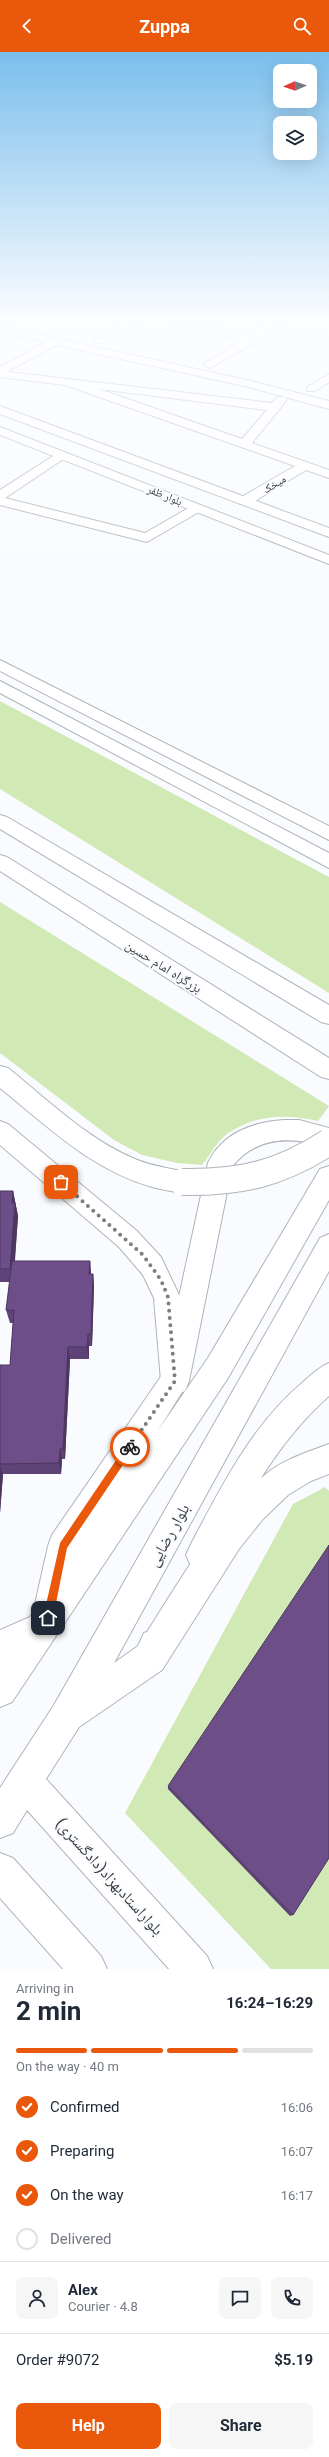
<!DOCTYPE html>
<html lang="en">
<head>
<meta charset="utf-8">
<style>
	body { margin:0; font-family:Roboto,"Noto Naskh Arabic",sans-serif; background:#f6f6f7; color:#1f2937; height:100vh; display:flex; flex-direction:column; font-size:15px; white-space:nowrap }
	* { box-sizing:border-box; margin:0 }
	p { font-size:13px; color:#747a83 }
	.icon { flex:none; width:22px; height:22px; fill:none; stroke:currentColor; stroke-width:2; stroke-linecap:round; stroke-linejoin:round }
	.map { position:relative; height:1917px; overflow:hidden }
	.panel { display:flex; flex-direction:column; background:#fff; flex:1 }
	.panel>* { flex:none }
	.needle { width:26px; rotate:268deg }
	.controls { position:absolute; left:273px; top:12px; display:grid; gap:8px }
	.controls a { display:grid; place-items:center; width:44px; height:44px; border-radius:8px; background:#fff; box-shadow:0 4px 16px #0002; font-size:20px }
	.pin { position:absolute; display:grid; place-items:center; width:34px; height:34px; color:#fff; margin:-17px; border-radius:8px; box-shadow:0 2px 6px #0006 }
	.courier { position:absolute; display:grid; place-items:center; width:40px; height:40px; margin:-20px; border:3px solid #ea580c; border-radius:50%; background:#fff; color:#222; box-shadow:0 1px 5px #0007 }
	.overview em { font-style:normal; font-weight:700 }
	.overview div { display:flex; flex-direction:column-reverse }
	.overview { display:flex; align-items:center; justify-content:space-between; height:68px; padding:0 16px }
	h1 { font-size:26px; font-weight:700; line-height:30px }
	.bar { display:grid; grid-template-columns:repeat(4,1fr); gap:6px 4px; align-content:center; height:48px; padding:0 16px }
	.bar i { height:5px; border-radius:3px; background:#e0e1e3 }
	.bar .on { background:#ea580c }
	.bar p { grid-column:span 4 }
	.line { display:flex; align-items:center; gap:10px; padding:0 16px; border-top:1px solid #e0e1e3 }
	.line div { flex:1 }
	.round { display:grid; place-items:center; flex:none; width:42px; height:42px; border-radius:8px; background:#f6f6f7 }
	ol { padding:0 16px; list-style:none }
	li { display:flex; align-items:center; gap:12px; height:44px }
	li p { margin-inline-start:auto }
	li .icon { padding:4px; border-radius:50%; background:#ea580c; color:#fff; stroke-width:4 }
	li:last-child { color:#747a83 }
	li i { width:22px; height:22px; border:2px solid #e0e1e3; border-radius:50% }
	.button { display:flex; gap:8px; margin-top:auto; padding:8px 16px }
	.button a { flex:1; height:46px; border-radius:8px; background:#ea580c; color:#fff; font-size:16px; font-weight:700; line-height:46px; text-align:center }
	.button a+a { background:#f6f6f7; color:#1f2937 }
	header { display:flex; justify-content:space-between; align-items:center; height:52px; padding:0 16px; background:#ea580c; color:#fff; font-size:18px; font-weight:700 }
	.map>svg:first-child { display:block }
	.green { fill:#d1eab5 }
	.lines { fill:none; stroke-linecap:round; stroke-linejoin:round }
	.street-casing { stroke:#aeb4bb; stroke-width:2 }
	.secondary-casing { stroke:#aeb4bb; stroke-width:2 }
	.primary-casing { stroke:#aeb4bb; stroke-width:2 }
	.highway-casing { stroke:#aeb4bb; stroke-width:2 }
	.street { fill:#fff; fill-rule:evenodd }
	.secondary { fill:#fff; fill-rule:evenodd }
	.primary { fill:#fff; fill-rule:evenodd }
	.highway { fill:#fff; fill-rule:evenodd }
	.primary-bridge-casing { stroke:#aeb4bb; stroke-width:28; stroke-linecap:butt }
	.primary-bridge { stroke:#fff; stroke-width:26 }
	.wall { fill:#5e4376 }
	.shaded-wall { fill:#4c3760 }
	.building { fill:#6d4e89; stroke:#4c3760 }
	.route { fill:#ea580c }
	.done { stroke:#7c7f82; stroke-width:4; stroke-dasharray:0 7.2 }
	.labels { text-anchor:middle; stroke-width:4; stroke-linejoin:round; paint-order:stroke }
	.far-street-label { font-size:11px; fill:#393c3f; stroke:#f9fbfe }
	.street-label { font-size:13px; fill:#393c3f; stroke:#f9fbfe }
	.near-street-label { font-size:16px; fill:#393c3f; stroke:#f9fbfe }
</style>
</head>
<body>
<header><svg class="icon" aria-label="back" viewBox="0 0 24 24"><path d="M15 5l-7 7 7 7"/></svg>Zuppa<svg class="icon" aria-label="search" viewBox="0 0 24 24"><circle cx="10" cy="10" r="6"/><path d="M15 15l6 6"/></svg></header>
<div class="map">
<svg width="329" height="1917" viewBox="0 0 329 1917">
	<rect width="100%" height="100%" fill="#f9fbfe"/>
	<path class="green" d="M0,649L329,825V941L0,737Z
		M0,850L329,1054L318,1069C286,1062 255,1062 227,1082C217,1089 210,1104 202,1113L177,1111L142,1103L114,1088L0,1001Z
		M325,1435L329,1439V1917H271L125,1761L293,1452Z"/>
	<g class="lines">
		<g class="street-casing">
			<path id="street" d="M129,268H143L102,291H94L93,289Z
				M166,268H186L249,283L272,268H285L257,289L210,316L204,313L206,311L242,288Z
				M0,319L272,351L278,345H286V349L252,391L329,418V426L306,418L250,452H240L238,449L240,446L295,414L65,333L0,325ZM99,337L267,358L242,387Z
				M329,322V330L315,339H307V335Z
				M61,399L67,403L65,406L5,446L145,481L192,454H202L204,457L147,490L0,453V438Z"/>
		</g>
		<g class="secondary-casing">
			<path id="secondary" d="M0,274L251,329L329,349V357L249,335L57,293L0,323V315L46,290L0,280Z
				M0,354L329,476V485L0,362Z
				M0,375L329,503V512L0,383Z
				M284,1068H299L329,1076V1096C293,1084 257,1083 232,1115L189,1329L157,1380L208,1306L320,1117L329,1114V1148L228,1326L12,1650L0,1655V1578L30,1565L33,1561L48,1494L52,1483L162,1323L208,1111C222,1081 253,1070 284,1068Z
				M329,1182V1219L114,1611L138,1594L144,1581L156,1577L168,1581L172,1593L162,1618L79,1675L46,1727L207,1904L213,1917H169L27,1758L13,1781L0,1786V1736L54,1653L320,1186Z
				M329,1311V1344C276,1391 244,1452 213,1514L202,1519L191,1514L186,1503L191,1492C221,1435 252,1373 302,1331C311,1323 318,1316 329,1311Z
				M0,1801L13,1806L101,1904L107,1917H63L0,1846Z"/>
		</g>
		<g class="primary-casing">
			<path id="primary" d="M0,608L329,774V788L0,619Z
				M0,629L329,801V816L0,641Z
				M0,1014L8,1016C48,1048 87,1087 135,1107C153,1115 173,1116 191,1122L194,1130L191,1138C178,1142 165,1138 152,1135C92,1118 48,1075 0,1036Z
				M0,1069L8,1072L137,1179L161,1205L180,1245L189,1329L185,1339L175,1343L165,1339L161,1329L154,1246L143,1223L119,1195L0,1093Z
				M329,1392V1422L311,1429L288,1443L263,1467L239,1497L162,1618L150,1622L138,1618L134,1606L138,1594C173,1541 217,1460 266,1422C284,1407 308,1400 329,1392Z"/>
		</g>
		<g class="highway-casing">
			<path id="highway" d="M0,763L7,765L329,953V972L321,970L0,777Z
				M0,803L7,805L329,1006V1027L321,1025L0,819Z"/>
		</g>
		<use href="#street" class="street"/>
		<use href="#secondary" class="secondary"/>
		<use href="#primary" class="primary"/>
		<use href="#highway" class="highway"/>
		<g class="primary-bridge-casing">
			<path id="primary-bridge" d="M182,1130C240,1131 280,1122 329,1090"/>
		</g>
		<use href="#primary-bridge" class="primary-bridge"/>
	</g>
	<path class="wall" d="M0,1139H13L18,1164L15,1209H90L91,1222H93L94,1234L92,1294H89V1307H70L65,1407H62L61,1422H3L0,1461V1313H10L13,1271H10L6,1258L10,1230H0Z
		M168,1734L293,1863L290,1864L168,1737Z"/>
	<path class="shaded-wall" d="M13,1139L18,1164L13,1230L10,1217L12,1151Z
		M90,1209L91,1222H89Z
		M93,1222L94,1234L92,1294L91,1282Z
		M88,1282L89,1294V1307L87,1295Z
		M68,1295L70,1307L65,1407L63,1396Z
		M60,1397L62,1407L61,1422L59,1411Z
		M0,1414L3,1422L0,1461Z"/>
	<path class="building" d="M0,1139H13L12,1151H15L10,1217H0Z
		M12,1209H90L89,1222H93L91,1282H88L87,1295H68L63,1396L60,1397L59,1411L0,1412V1313H10L14,1258H6Z
		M329,1493V1806L293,1863L168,1734Z"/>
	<linearGradient id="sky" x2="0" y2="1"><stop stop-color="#7bbeec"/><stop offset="0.5" stop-color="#fcfdff"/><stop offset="1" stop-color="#fcfdff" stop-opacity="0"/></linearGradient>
	<rect width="329" height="537" fill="url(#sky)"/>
	<path class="route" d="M130,1391L133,1392V1398L67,1496L53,1566L51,1569H45L43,1566L60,1491L127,1392Z"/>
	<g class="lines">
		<path class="done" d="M61,1130L143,1203L161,1228L168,1245L175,1329L130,1395"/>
	</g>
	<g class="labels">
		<g class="far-street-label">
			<text transform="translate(274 432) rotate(-31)" y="4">میخک</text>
			<text transform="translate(165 443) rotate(22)" y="4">بلوار ظفر</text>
		</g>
		<g class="street-label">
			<text transform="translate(164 914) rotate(32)" y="5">بزرگراه امام حسین</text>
		</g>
		<g class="near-street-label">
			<text transform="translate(168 1483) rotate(-61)" y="6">بلوار رضایی</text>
			<text transform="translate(110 1824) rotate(48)" y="6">بلواراستادبهزاد(دادگستری)</text>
		</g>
	</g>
</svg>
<div class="controls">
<a><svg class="needle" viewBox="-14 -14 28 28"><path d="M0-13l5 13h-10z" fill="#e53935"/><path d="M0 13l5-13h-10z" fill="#747a83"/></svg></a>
<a><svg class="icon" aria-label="layers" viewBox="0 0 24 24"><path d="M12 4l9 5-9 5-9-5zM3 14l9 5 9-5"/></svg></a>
</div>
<div class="pin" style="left:61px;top:1130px;background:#ea580c"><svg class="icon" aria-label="bag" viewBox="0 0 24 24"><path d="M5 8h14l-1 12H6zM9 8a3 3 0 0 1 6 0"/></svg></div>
<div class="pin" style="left:48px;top:1566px;background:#1f2937"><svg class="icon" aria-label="home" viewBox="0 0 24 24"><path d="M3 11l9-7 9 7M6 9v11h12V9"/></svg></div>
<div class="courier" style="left:130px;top:1395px"><svg class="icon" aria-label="bike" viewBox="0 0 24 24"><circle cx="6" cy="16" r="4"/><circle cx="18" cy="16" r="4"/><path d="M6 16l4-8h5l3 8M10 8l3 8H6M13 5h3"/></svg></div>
</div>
<section class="panel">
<div class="overview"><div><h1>2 min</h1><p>Arriving in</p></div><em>16:24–16:29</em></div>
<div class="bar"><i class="on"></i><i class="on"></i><i class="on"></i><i></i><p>On the way · 40 m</p></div>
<ol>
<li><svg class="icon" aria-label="check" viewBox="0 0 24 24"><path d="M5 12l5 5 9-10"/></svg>Confirmed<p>16:06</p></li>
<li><svg class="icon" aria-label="check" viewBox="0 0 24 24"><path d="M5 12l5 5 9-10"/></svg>Preparing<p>16:07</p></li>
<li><svg class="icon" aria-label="check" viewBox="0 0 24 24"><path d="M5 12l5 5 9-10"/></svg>On the way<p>16:17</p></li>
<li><i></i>Delivered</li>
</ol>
<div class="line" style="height:72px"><a class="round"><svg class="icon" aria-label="person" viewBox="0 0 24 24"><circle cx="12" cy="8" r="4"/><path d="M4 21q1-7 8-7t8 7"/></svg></a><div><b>Alex</b><p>Courier · 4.8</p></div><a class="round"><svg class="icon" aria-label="chat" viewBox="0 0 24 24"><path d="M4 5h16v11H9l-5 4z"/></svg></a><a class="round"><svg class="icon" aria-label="phone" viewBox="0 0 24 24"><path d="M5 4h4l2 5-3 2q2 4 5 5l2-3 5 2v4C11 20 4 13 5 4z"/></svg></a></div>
<div class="line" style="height:52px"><div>Order #9072</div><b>$5.19</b></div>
<div class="button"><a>Help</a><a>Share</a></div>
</section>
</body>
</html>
